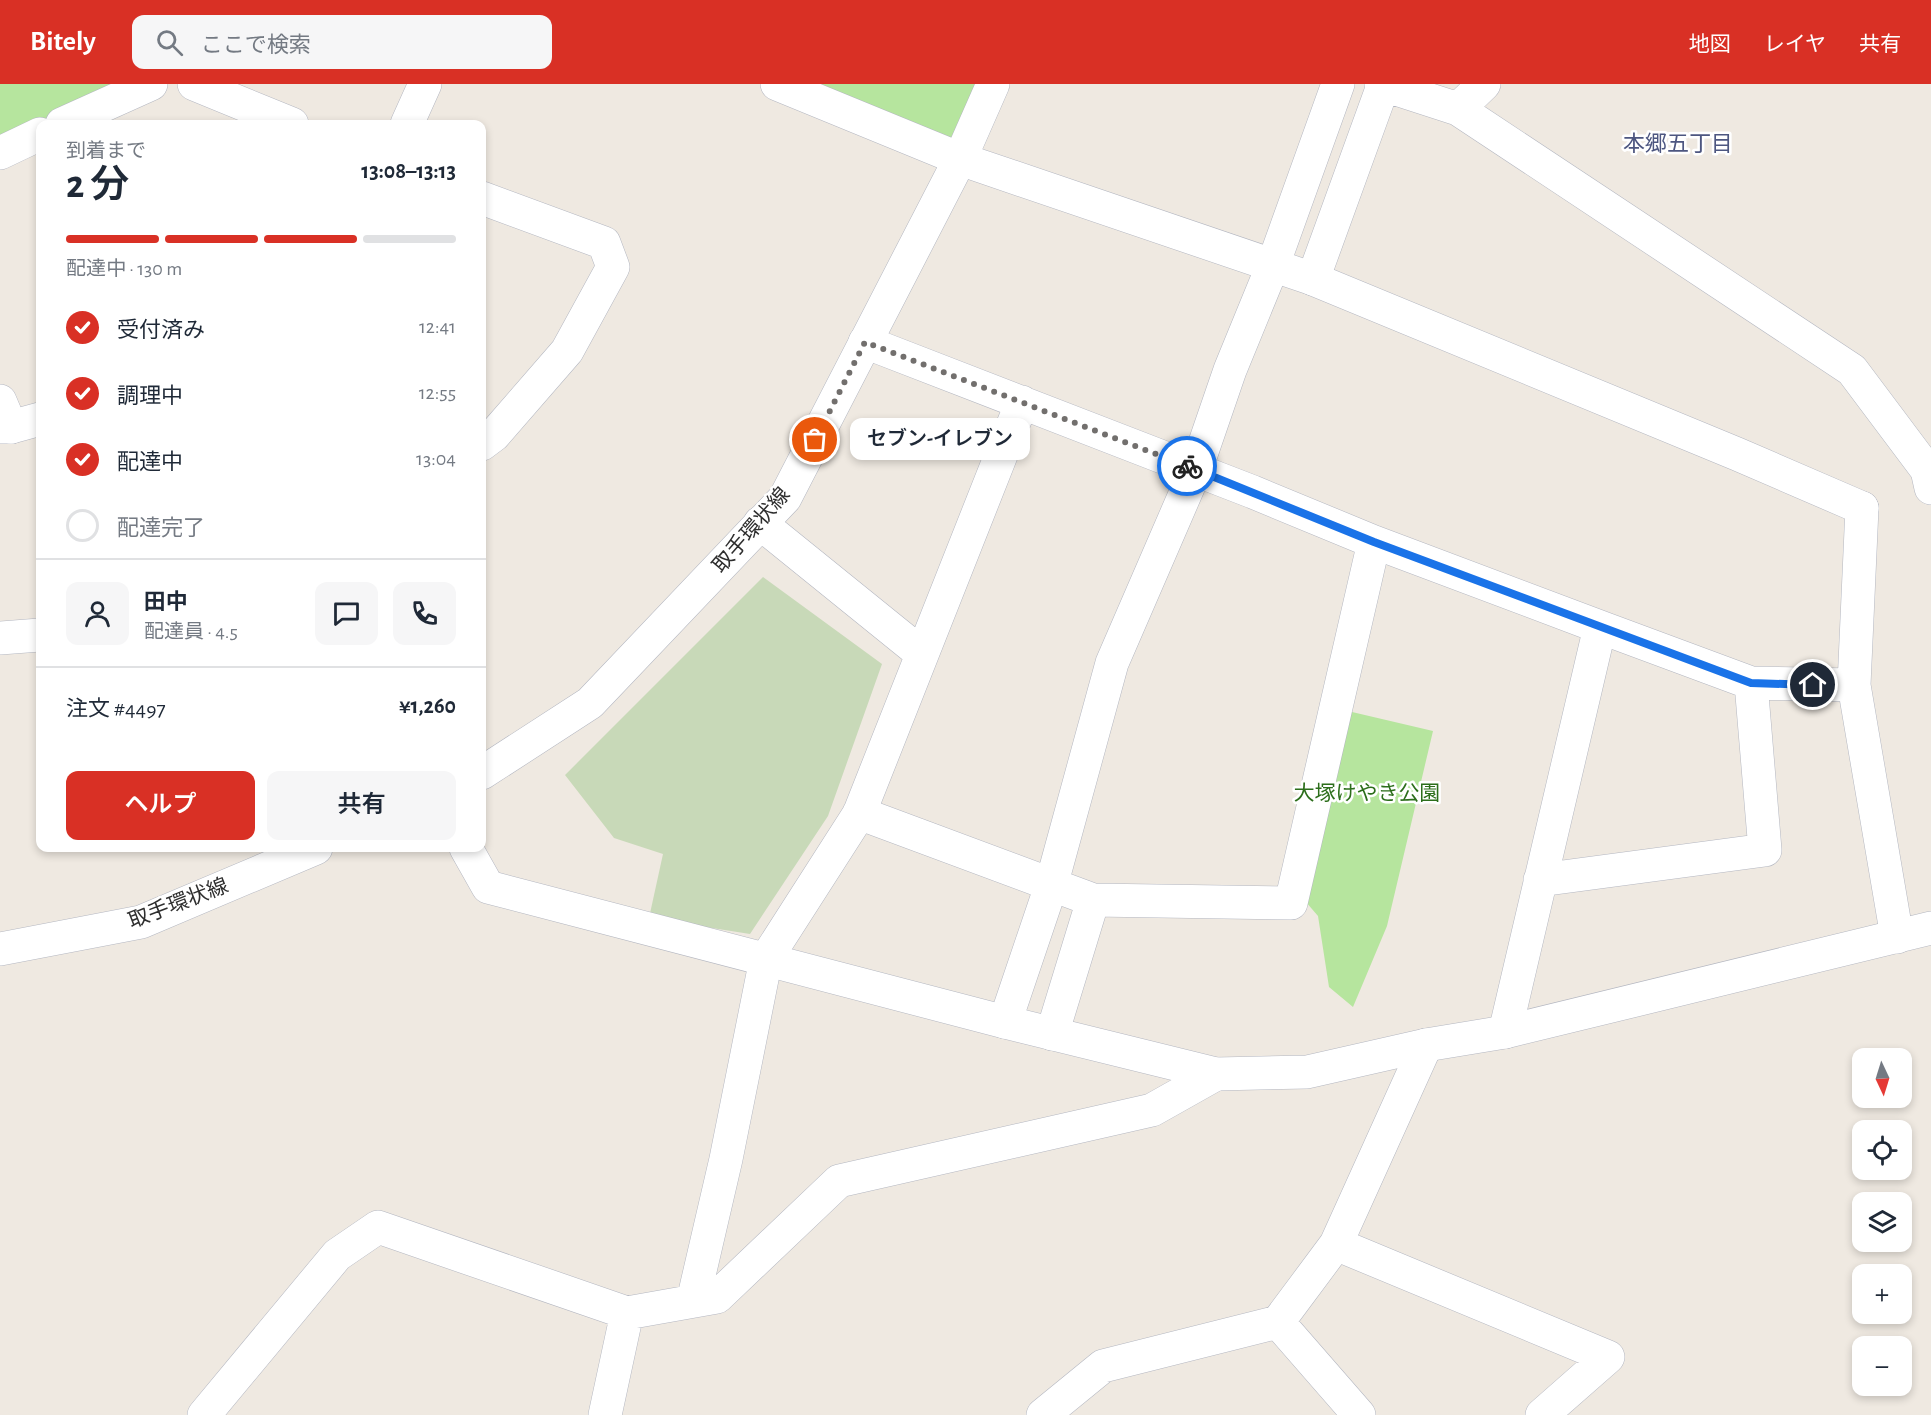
<!DOCTYPE html>
<html lang="ja">
<head>
<meta charset="utf-8">
<style>
	body { margin:0; font-family:"Alegreya Sans","Noto Sans JP",sans-serif; background:#f6f6f7; color:#1f2937; height:100vh; display:flex; flex-direction:column; font-size:22px; white-space:nowrap }
	* { box-sizing:border-box; margin:0 }
	p { font-size:20px; color:#747a83 }
	.icon { flex:none; width:33px; height:33px; fill:none; stroke:currentColor; stroke-width:2; stroke-linecap:round; stroke-linejoin:round }
	.map { position:relative; flex:1; overflow:hidden }
	.sheet { position:absolute; left:36px; top:36px; width:450px; height:732px; display:flex; flex-direction:column; background:#fff; border-radius:12px; box-shadow:0 3px 9px #0003 }
	.sheet>* { flex:none }
	.needle { width:39px; rotate:176deg }
	.controls { position:absolute; left:1852px; top:964px; display:grid; gap:12px }
	.controls a { display:grid; place-items:center; width:60px; height:60px; border-radius:12px; background:#fff; box-shadow:0 3px 9px #0003; font-size:30px }
	.pin { position:absolute; display:grid; place-items:center; width:51px; height:51px; color:#fff; margin:-26px; border:3px solid #fff; border-radius:50%; box-shadow:0 2px 6px #0007 }
	.courier { position:absolute; display:grid; place-items:center; width:60px; height:60px; margin:-30px; border:4px solid #1a73e8; border-radius:50%; background:#fff; color:#222; box-shadow:0 2px 8px #0007 }
	.bubble { position:absolute; height:42px; border-radius:12px; background:#fff; box-shadow:0 3px 9px #0003; font-size:20px; font-weight:600; line-height:42px; text-align:center }
	.headline em { font-style:normal; font-weight:600 }
	.headline div { display:flex; flex-direction:column-reverse }
	.headline { display:flex; align-items:center; justify-content:space-between; height:102px; padding:0 30px }
	h1 { font-size:39px; font-weight:600; line-height:45px }
	.bar { display:grid; grid-template-columns:repeat(4,1fr); gap:9px 6px; align-content:center; height:72px; padding:0 30px }
	.bar i { height:8px; border-radius:4px; background:#e0e1e3 }
	.bar .active { background:#d93025 }
	.bar p { grid-column:span 4 }
	.line { display:flex; align-items:center; gap:15px; padding:0 30px; border-top:2px solid #e0e1e3 }
	.line div { flex:1 }
	.round { display:grid; place-items:center; flex:none; width:63px; height:63px; border-radius:12px; background:#f6f6f7 }
	ol { padding:0 30px; list-style:none }
	li { display:flex; align-items:center; gap:18px; height:66px }
	li p { margin-inline-start:auto }
	li .icon { padding:6px; border-radius:50%; background:#d93025; color:#fff; stroke-width:4 }
	li:last-child { color:#747a83 }
	li i { width:33px; height:33px; border:3px solid #e0e1e3; border-radius:50% }
	.action { display:flex; gap:12px; margin-top:auto; padding:12px 30px }
	.action a { flex:1; height:69px; border-radius:12px; background:#d93025; color:#fff; font-size:24px; font-weight:600; line-height:69px; text-align:center }
	.action a+a { background:#f6f6f7; color:#1f2937 }
	header { display:flex; align-items:center; gap:36px; box-sizing:border-box; height:84px; padding:0 30px; background:#d93025; color:#fff }
	header strong { font-size:28px }
	nav { display:flex; gap:33px; margin-inline-start:auto; font-size:21px }
	.search { width:420px; height:54px; background:#f6f6f7; display:flex; align-items:center; gap:15px; box-sizing:border-box; padding:0 21px; border-radius:12px; color:#747a83; font-size:22px }
	.map>svg:first-child { display:block }
	.green { fill:#b6e59e }
	.cemetery { fill:#c8d9b8 }
	.lines { fill:none; stroke-linecap:round; stroke-linejoin:round }
	.street-casing { stroke:#b4b7c1; stroke-width:34 }
	.secondary-casing { stroke:#b4b7c1; stroke-width:34 }
	.street { stroke:#fff; stroke-width:33 }
	.secondary { stroke:#fff; stroke-width:33 }
	.done { stroke:#726f6d; stroke-width:6; stroke-dasharray:0 10.8 }
	.route { stroke:#1a73e8; stroke-width:8 }
	.labels { text-anchor:middle; stroke-width:5; stroke-linejoin:round; paint-order:stroke }
	.street-label { font-size:21px; fill:#2e2e2e; stroke:#fff }
	.park-label { font-size:21px; fill:#2c6e1b; stroke:#fff }
	.neighbourhood-label { font-size:22px; fill:#4d5680; stroke:#fff }
</style>
</head>
<body>
<header>
<strong>Bitely</strong>
<div class="search"><svg class="icon" aria-label="search" viewBox="0 0 24 24"><circle cx="10" cy="10" r="6"/><path d="M15 15l6 6"/></svg>ここで検索</div>
<nav><a>地図</a><a>レイヤ</a><a>共有</a></nav>
</header>
<div class="map">
<svg width="1931" height="1331" viewBox="0 0 1931 1331">
	<rect width="100%" height="100%" fill="#efe9e1"/>
	<path class="green" d="M0,0H151L0,69Z
		M777,0H993L960,75Z
		M1335,624L1433,647L1387,842L1353,923L1329,903L1318,832L1293,803Z"/>
	<path class="cemetery" d="M763,493L882,580L828,732L750,850L649,834L663,770L614,754L565,691Z"/>
	<g class="lines">
		<g class="street-casing">
			<path id="street" d="M194,0L292,40
				M1381,0L1458,25L1852,286L1927,386L1931,404
				M1458,25L1484,0
				M62,40L151,0
				M0,69L40,50
				M482,114L604,159L613,183L567,267L494,351L482,360
				M1313,195L1383,2
				M865,258L1253,408L1374,458L1600,543L1505,948
				M0,317L11,343
				M1862,424L1854,601L1897,853
				M760,439L922,570
				M0,554L40,551
				M1751,599L1854,601
				M859,729L1093,816L1052,950
				M1540,796L1765,766L1751,599L1600,543
				M1093,816L1291,819L1374,458
				M1005,938L1051,802L1112,579L1196,385L1230,286L1273,181L1338,0
				M1336,1160L1608,1273L1542,1331
				M693,1217L726,1075L766,875L859,730L1022,318
				M1278,1238L1359,1331
				M204,1331L337,1171L378,1143L627,1229L717,1213L839,1097L1152,1026L1216,990
				M605,1331L627,1229
				M1043,1331L1103,1282L1278,1238L1336,1160L1426,961"/>
		</g>
		<g class="secondary-casing">
			<path id="secondary" d="M777,0L960,75L1313,195L1737,370L1862,424
				M407,40L425,0
				M0,343H11L40,335
				M482,689L590,619L785,414L960,75L993,0
				M466,764L488,803L1005,938L1216,990L1307,988L1426,961L1505,948L1931,844
				M0,865L141,838L316,764"/>
		</g>
		<use href="#street" class="street"/>
		<use href="#secondary" class="secondary"/>
	</g>
	<g class="lines">
		<path class="done" d="M815,356L865,258L1187,382"/>
		<path class="route" d="M1187,382L1374,458L1751,599L1813,601"/>
	</g>
	<g class="labels">
		<g class="street-label">
			<text transform="translate(751 446) rotate(-49)" y="7">取手環状線</text>
			<text transform="translate(178 819) rotate(-21)" y="7">取手環状線</text>
		</g>
		<g class="park-label">
			<text x="1367" y="716">大塚けやき公園</text>
		</g>
		<g class="neighbourhood-label">
			<text x="1678" y="67">本郷五丁目</text>
		</g>
	</g>
</svg>
<div class="controls">
<a><svg class="needle" viewBox="-14 -14 28 28"><path d="M0-13l5 13h-10z" fill="#e53935"/><path d="M0 13l5-13h-10z" fill="#747a83"/></svg></a>
<a><svg class="icon" aria-label="locate" viewBox="0 0 24 24"><circle cx="12" cy="12" r="6"/><path d="M12 2v4M12 18v4M2 12h4M18 12h4"/></svg></a>
<a><svg class="icon" aria-label="layers" viewBox="0 0 24 24"><path d="M12 4l9 5-9 5-9-5zM3 14l9 5 9-5"/></svg></a>
<a>+</a>
<a>−</a>
</div>
<div class="pin" style="left:815px;top:356px;background:#ea580c"><svg class="icon" aria-label="bag" viewBox="0 0 24 24"><path d="M5 8h14l-1 12H6zM9 8a3 3 0 0 1 6 0"/></svg></div>
<div class="pin" style="left:1813px;top:601px;background:#1f2937"><svg class="icon" aria-label="home" viewBox="0 0 24 24"><path d="M3 11l9-7 9 7M6 9v11h12V9"/></svg></div>
<div class="courier" style="left:1187px;top:382px"><svg class="icon" aria-label="bike" viewBox="0 0 24 24"><circle cx="6" cy="16" r="4"/><circle cx="18" cy="16" r="4"/><path d="M6 16l4-8h5l3 8M10 8l3 8H6M13 5h3"/></svg></div>
<div class="bubble" style="left:850px;top:334px;width:180px">セブン-イレブン</div>
<section class="sheet">
<div class="headline"><div><h1>2 分</h1><p>到着まで</p></div><em>13:08–13:13</em></div>
<div class="bar"><i class="active"></i><i class="active"></i><i class="active"></i><i></i><p>配達中 · 130 m</p></div>
<ol>
<li><svg class="icon" aria-label="check" viewBox="0 0 24 24"><path d="M5 12l5 5 9-10"/></svg>受付済み<p>12:41</p></li>
<li><svg class="icon" aria-label="check" viewBox="0 0 24 24"><path d="M5 12l5 5 9-10"/></svg>調理中<p>12:55</p></li>
<li><svg class="icon" aria-label="check" viewBox="0 0 24 24"><path d="M5 12l5 5 9-10"/></svg>配達中<p>13:04</p></li>
<li><i></i>配達完了</li>
</ol>
<div class="line" style="height:108px"><a class="round"><svg class="icon" aria-label="person" viewBox="0 0 24 24"><circle cx="12" cy="8" r="4"/><path d="M4 21q1-7 8-7t8 7"/></svg></a><div><b>田中</b><p>配達員 · 4.5</p></div><a class="round"><svg class="icon" aria-label="chat" viewBox="0 0 24 24"><path d="M4 5h16v11H9l-5 4z"/></svg></a><a class="round"><svg class="icon" aria-label="phone" viewBox="0 0 24 24"><path d="M5 4h4l2 5-3 2q2 4 5 5l2-3 5 2v4C11 20 4 13 5 4z"/></svg></a></div>
<div class="line" style="height:78px"><div>注文 #4497</div><b>¥1,260</b></div>
<div class="action"><a>ヘルプ</a><a>共有</a></div>
</section>
</div>
</body>
</html>
